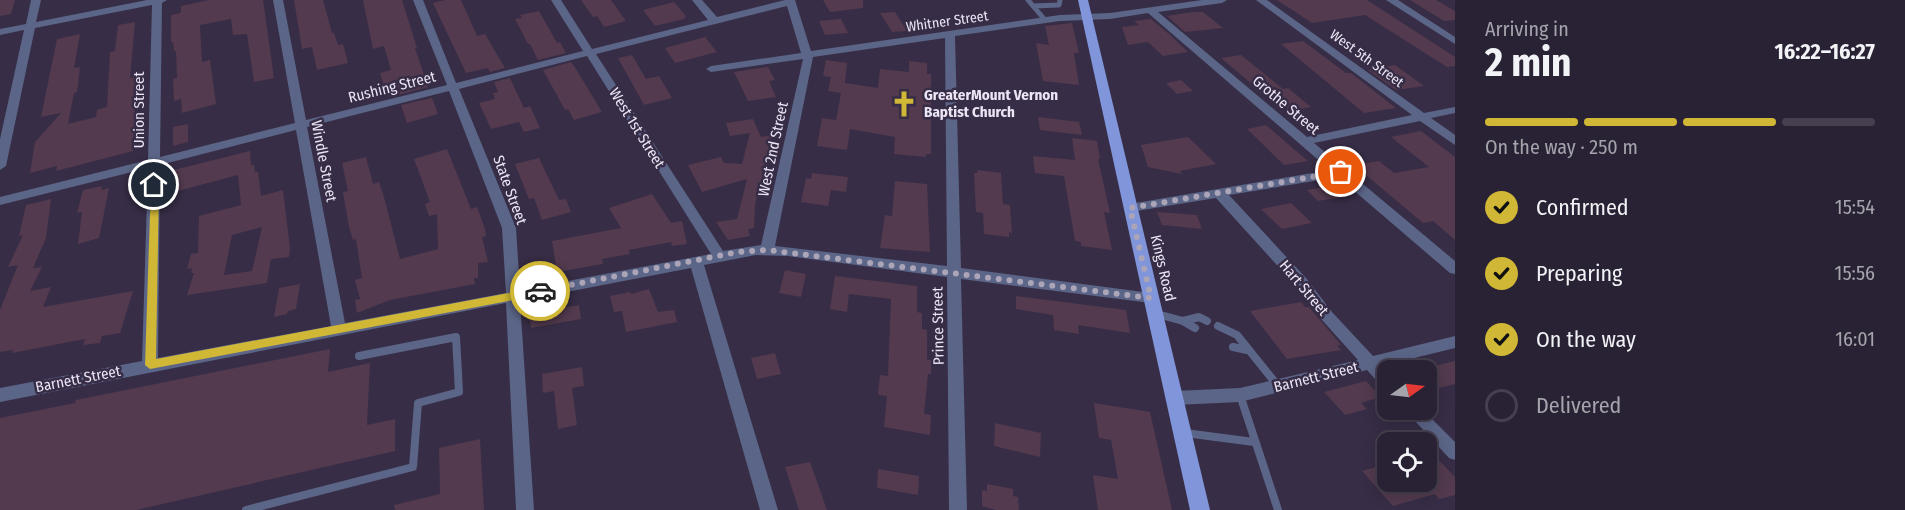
<!DOCTYPE html>
<html lang="en">
<head>
<meta charset="utf-8">
<style>
	body { margin:0; font-family:"Fira Sans Condensed",sans-serif; background:#312a3c; color:#f1f3f6; height:100vh; display:flex; flex-direction:column; font-size:22px; white-space:nowrap }
	* { box-sizing:border-box; margin:0 }
	p { font-size:20px; color:#a5a4ac }
	.icon { flex:none; width:33px; height:33px; fill:none; stroke:currentColor; stroke-width:2; stroke-linecap:round; stroke-linejoin:round }
	.map { position:relative; flex:1; overflow:hidden }
	.details { display:flex; flex-direction:column; background:#292234; width:450px }
	.details>* { flex:none }
	.needle { width:39px; rotate:76deg }
	.controls { position:absolute; left:1377px; top:360px; display:grid; gap:12px }
	.controls a { display:grid; place-items:center; width:60px; height:60px; border-radius:12px; background:#292234; box-shadow:0 3px 15px #0003,0 0 0 2px #453f4f; font-size:30px }
	.pin { position:absolute; display:grid; place-items:center; width:51px; height:51px; color:#fff; margin:-26px; border:3px solid #fff; border-radius:50%; box-shadow:0 2px 6px #0007 }
	.courier { position:absolute; display:grid; place-items:center; width:60px; height:60px; margin:-30px; border:4px solid #d0b736; border-radius:50%; background:#fff; color:#222; box-shadow:0 2px 8px #0007 }
	.overview em { font-style:normal; font-weight:700 }
	.overview div { display:flex; flex-direction:column-reverse }
	.overview { display:flex; align-items:center; justify-content:space-between; height:102px; padding:0 30px }
	h1 { font-size:39px; font-weight:700; line-height:45px }
	.bar { display:grid; grid-template-columns:repeat(4,1fr); gap:9px 6px; align-content:center; height:72px; padding:0 30px }
	.bar i { height:8px; border-radius:4px; background:#453f4f }
	.bar .on { background:#d0b736 }
	.bar p { grid-column:span 4 }
	ol { padding:0 30px; list-style:none }
	li { display:flex; align-items:center; gap:18px; height:66px }
	li p { margin-inline-start:auto }
	li .icon { padding:6px; border-radius:50%; background:#d0b736; color:#111; stroke-width:4 }
	li:last-child { color:#a5a4ac }
	li i { width:33px; height:33px; border:3px solid #453f4f; border-radius:50% }
	main { display:flex; flex:1; min-height:0 }
	.map>svg:first-child { display:block }
	.building { fill:#533a4e; fill-rule:evenodd }
	.lines { fill:none; stroke-linecap:round; stroke-linejoin:round }
	.lane-far1 { stroke:#5b6587; stroke-width:5 }
	.lane { stroke:#5b6587; stroke-width:8 }
	.street { fill:#5b6587; fill-rule:evenodd }
	.primary { fill:#8195db; fill-rule:evenodd }
	.route { fill:#d0b736 }
	.done { stroke:#aca5b8; stroke-width:6; stroke-dasharray:0 10.8 }
	.labels { text-anchor:middle; stroke-width:5; stroke-linejoin:round; paint-order:stroke }
	.far-street-label { font-size:14px; fill:#ebe5f5; stroke:#372d46 }
	.street-label { font-size:15px; fill:#ebe5f5; stroke:#372d46 }
	.poi-label { font-size:15px; font-weight:bold; fill:#ebe5f5; stroke:#372d46; text-anchor:start }
</style>
</head>
<body>
<main>
<div class="map">
<svg width="1455" height="510" viewBox="0 0 1455 510">
	<rect width="100%" height="100%" fill="#372d46"/>
	<path class="building" d="M0,0H15L11,14L0,16Z
		M209,0H263L274,78L254,82L247,34L233,35L231,19L200,25L202,62L210,60L216,104L182,113L181,99L174,101L173,79L177,78L176,51H174L173,42H171V15L181,13V6Z
		M294,0H323L332,33H334L338,45L343,44L348,63L317,70L312,47L302,49Z
		M363,0H402L417,48H415L428,87L398,95L396,90L386,92L380,73L391,70L384,46L373,49Z
		M445,0H461L477,36L485,34L505,68L490,72L488,68L466,73L433,3Z
		M581,0H611L626,21L604,27L597,16L593,17Z
		M823,0H863V8L830,12Z
		M1277,0H1367L1455,57V66L1447,67L1365,15L1312,23Z
		M1410,0H1436L1455,11V20L1444,21Z
		M674,2L686,16L684,19L655,26L643,10Z
		M539,11L557,43L560,42L566,53L538,60L530,44H528L515,19L522,18L520,15Z
		M895,12L907,31L892,32L880,13Z
		M1193,12H1203L1223,28L1185,32L1167,16Z
		M841,19L848,33L825,35L819,21Z
		M1151,19L1169,34L1188,52L1163,56L1148,42L1128,45L1122,27L1139,25L1134,21Z
		M135,22L130,78L136,76L133,151L56,171L57,166L30,173L35,142L61,113L41,117L57,39L80,34L74,68L80,67L78,84L77,92L74,93L68,124L96,117L97,110L107,107L110,52L115,51L118,25Z
		M1072,23L1079,53H1074L1079,85L1043,81L1036,43L1049,45L1045,26Z
		M705,37L717,52L675,63L665,48Z
		M1303,41L1346,73H1351L1396,108L1364,113L1281,44Z
		M632,55L646,79L659,76L672,98L644,105L618,58Z
		M1241,55L1283,89L1288,88L1311,107L1290,111L1277,99L1271,100L1221,58Z
		M826,60L847,63L845,83L878,88L880,69L909,72V61L927,63V74H931V154H926V157L894,154L895,137L850,129L847,150L817,146L822,118L836,120L841,93L828,91L831,77L823,76Z
		M571,62L576,69L602,112L574,120L568,109L565,110L543,70Z
		M1395,65L1424,86L1396,90L1368,70Z
		M768,67L775,80L769,81L776,97L748,101L734,72Z
		M510,78L524,108L530,106L540,128L524,132L519,122L491,129L479,103L495,99L493,93L498,92L494,82Z
		M1181,80L1193,91L1177,94L1166,83Z
		M432,98L438,114L407,123L401,105Z
		M1038,117L1079,122L1082,135L1040,130Z
		M753,119L761,137L773,135L755,205L754,228L748,229L750,236L728,240L716,222L737,219L747,179L702,192L688,165L721,157L724,163L742,164L750,133L730,136L726,123Z
		M188,124V142L173,146V127Z
		M1266,125L1295,150L1308,161L1284,165L1247,129Z
		M1421,131L1455,157V240L1433,221L1423,223L1354,165L1379,161L1394,173L1429,167L1391,137Z
		M1188,137L1216,164L1180,171L1182,174L1148,167L1141,145Z
		M1072,138L1097,141L1100,159H1098L1110,213L1104,212L1112,250L1081,246V242L1075,241L1064,176L1035,173L1033,156L1075,160Z
		M447,149L471,209L477,207L485,229L486,236L482,237L488,262L478,263V278H474L475,284L390,300L357,313L355,300L360,299L355,280L362,278L356,239L353,240L349,227L343,192L348,191L342,163L366,157L373,184L379,182L384,197L400,259L438,249L437,214L429,216L425,204L430,202L414,159Z
		M250,151L251,165H254L255,172H258L261,196L283,190L290,249L289,257L271,259L267,283L187,295L194,273H191L192,268L187,269L191,254L198,253L199,216L241,205L238,175L174,192V170ZM262,227L252,271L224,275L232,235Z
		M539,158L559,200L566,199L571,212L542,220L534,198L529,199L515,164Z
		M978,170L1001,173L1003,204L1010,205L1012,233L1009,232V237L984,234L983,213L976,212L974,173H977Z
		M812,173L848,177L846,192L831,190L828,206L801,202L806,178L811,179Z
		M895,181L927,184L930,252L880,248L885,215L892,216Z
		M102,186L101,190L109,188L99,238L78,244L82,212L77,213L83,190Z
		M1330,186L1342,197L1318,201L1307,190Z
		M652,194L671,223L682,221L687,244L672,246L671,242L629,250L630,254L602,259L603,264L557,272L552,241L621,228L609,208Z
		M51,199L46,238L33,268L42,267L30,291L51,287L43,307L133,291L120,333L102,336L100,343L83,345L85,339L12,353L13,350L0,352V310L18,265L8,267L23,235L19,236L26,205Z
		M1291,203L1312,223L1282,229L1261,209Z
		M1157,212L1197,215L1202,229L1162,225Z
		M785,270L806,274L801,297L779,293Z
		M835,276L917,286V312L922,313V329L927,330V360H931V374H928L924,414L931,415L930,435L884,427L887,396L878,395L880,375L888,376L891,299L849,294L847,312L830,309Z
		M300,284L296,309L288,311L287,314L274,317L279,288Z
		M649,289L658,312L674,310L677,322L626,332L622,311L614,312L610,296L630,292L631,294Z
		M1016,296L1126,310L1130,333L1078,325L1079,334L1054,330L1053,315L1016,309Z
		M1301,302L1305,307H1309L1341,345H1337L1341,350L1287,359L1250,311Z
		M579,305L581,319L531,328L529,313Z
		M330,349L328,372L370,363L367,425L395,419V451L136,510H0V418L75,403L76,400Z
		M775,353L781,374L757,379L751,358Z
		M1455,361V384L1426,391V368Z
		M582,367L584,386L572,388L577,425L558,429L554,391L543,393L542,374Z
		M1366,381L1381,397L1361,403L1367,409L1345,415L1324,392Z
		M1094,403L1150,412L1172,510H1098L1093,475L1118,479L1111,440L1099,438Z
		M995,423L1041,433L1040,457L994,446Z
		M480,439L484,510H395L394,505L440,494L439,448Z
		M1426,447L1455,477V495L1439,499L1435,494L1393,506L1362,471L1388,464V482H1426Z
		M810,462L827,510H799L785,467Z
		M878,469L919,476L918,495L877,488Z
		M987,484L1013,489V496L1018,497L1019,510H996L982,506V490L987,491Z"/>
	<g class="lines">
		<path class="lane-far1" d="M1028,0L1045,20
			M1033,6L1059,5L1060,0"/>
		<path class="lane" d="M1157,314L1183,321L1195,328
			M1183,321L1199,317L1207,321
			M1218,326L1237,335L1278,386
			M1233,347L1247,350
			M1240,395L1278,510
			M1185,433L1254,442
			M246,510L413,467L418,403L459,392L456,337L359,356"/>
		<path class="street" d="M31,0H41L36,22L147,0H167L162,3L160,157L295,123L273,0H283L306,120L447,85L413,0H423L456,83L583,51L551,0H561L592,49L708,20L692,0H702L717,17L785,0H795L811,51L1060,15L1110,13L1202,0H1227L1222,3L1158,12L1307,137L1412,115L1256,0H1267L1424,113L1455,107V113L1431,118L1455,135V145L1420,121L1314,143L1455,261V274L1450,273L1338,177L1229,195L1306,278L1332,312L1373,356L1455,336V348L1382,366L1388,372V389L1383,388L1367,370L1240,402L1175,405L1169,403L1167,398L1169,393L1175,391L1240,388L1358,360L1322,320L1296,286L1216,198L1130,212L1125,211L1124,208L1130,204L1330,170L1148,13L1110,19L1060,21L955,36L961,268L1151,293L1156,294L1158,298L1156,302L1151,303L961,279L967,510H949L947,277L788,256L756,255L704,265L778,510H760L691,268L520,301L534,510H516L506,303L0,402V388L142,361L148,168L0,205V197L148,160L152,5L35,28L6,166L0,170V139L24,30L0,35V29L26,24ZM787,6L801,53L711,66L706,69L711,72L803,59L761,245L723,251L596,54ZM945,38L947,266L775,246L813,57ZM587,56L711,254L520,290L516,228L459,89ZM449,91L502,228L506,293L345,323L307,127ZM296,130L331,326L158,358L160,165Z
			M1386,0H1398L1455,37V44Z
			M1405,410H1423L1455,442V460L1449,458Z"/>
		<path class="primary" d="M1078,0H1088L1210,510H1190Z"/>
	</g>
	<path class="route" d="M151,183L159,185L156,359L540,287L545,291L540,295L150,369L145,365Z"/>
	<g class="lines">
		<path class="done" d="M540,291L738,252L767,250L1151,298L1130,208L1341,172"/>
	</g>
	<defs>
		<g id="church-bare" transform="scale(2.07)"><path d="M-1.2-6h2.4v3.5h3.3v2.4h-3.3V6h-2.4V-.1h-3.3v-2.4h3.3Z" fill="#d0b736" stroke="#372d46" stroke-width="2.5" paint-order="stroke"/></g>
	</defs>
	<g fill-rule="evenodd">
		<use href="#church-bare" x="904" y="104"/>
	</g>
	<g class="labels">
		<g class="far-street-label">
			<text transform="translate(947 21) rotate(-8)" y="5">Whitner Street</text>
			<text transform="translate(1367 58) rotate(36)" y="5">West 5th Street</text>
		</g>
		<g class="street-label">
			<text transform="translate(392 87) rotate(-14)" y="5">Rushing Street</text>
			<text transform="translate(1286 105) rotate(40)" y="5">Grothe Street</text>
			<text transform="translate(139 110) rotate(-90)" y="5">Union Street</text>
			<text transform="translate(637 128) rotate(58)" y="5">West 1st Street</text>
			<text transform="translate(773 149) rotate(-78)" y="5">West 2nd Street</text>
			<text transform="translate(324 161) rotate(79)" y="5">Windle Street</text>
			<text transform="translate(510 190) rotate(70)" y="5">State Street</text>
			<text transform="translate(1163 268) rotate(77)" y="5">Kings Road</text>
			<text transform="translate(1304 288) rotate(50)" y="5">Hart Street</text>
			<text transform="translate(938 326) rotate(-91)" y="5">Prince Street</text>
			<text transform="translate(1316 377) rotate(-14)" y="5">Barnett Street</text>
			<text transform="translate(78 379) rotate(-11)" y="5">Barnett Street</text>
		</g>
		<g class="poi-label">
			<text x="924" y="100">GreaterMount Vernon<tspan x="924" dy="17">Baptist Church</tspan></text>
		</g>
	</g>
</svg>
<div class="controls">
<a><svg class="needle" viewBox="-14 -14 28 28"><path d="M0-13l5 13h-10z" fill="#e53935"/><path d="M0 13l5-13h-10z" fill="#a5a4ac"/></svg></a>
<a><svg class="icon" aria-label="locate" viewBox="0 0 24 24"><circle cx="12" cy="12" r="6"/><path d="M12 2v4M12 18v4M2 12h4M18 12h4"/></svg></a>
</div>
<div class="pin" style="left:1341px;top:172px;background:#ea580c"><svg class="icon" aria-label="bag" viewBox="0 0 24 24"><path d="M5 8h14l-1 12H6zM9 8a3 3 0 0 1 6 0"/></svg></div>
<div class="pin" style="left:154px;top:185px;background:#1f2937"><svg class="icon" aria-label="home" viewBox="0 0 24 24"><path d="M3 11l9-7 9 7M6 9v11h12V9"/></svg></div>
<div class="courier" style="left:540px;top:291px"><svg class="icon" aria-label="car" viewBox="0 0 24 24"><path d="M5 17H2v-5l4-1 3-4h7l3 4 3 1v5h-3M9 17h6M6 11h13"/><circle cx="7" cy="17" r="2"/><circle cx="17" cy="17" r="2"/></svg></div>
</div>
<section class="details">
<div class="overview"><div><h1>2 min</h1><p>Arriving in</p></div><em>16:22–16:27</em></div>
<div class="bar"><i class="on"></i><i class="on"></i><i class="on"></i><i></i><p>On the way · 250 m</p></div>
<ol>
<li><svg class="icon" aria-label="check" viewBox="0 0 24 24"><path d="M5 12l5 5 9-10"/></svg>Confirmed<p>15:54</p></li>
<li><svg class="icon" aria-label="check" viewBox="0 0 24 24"><path d="M5 12l5 5 9-10"/></svg>Preparing<p>15:56</p></li>
<li><svg class="icon" aria-label="check" viewBox="0 0 24 24"><path d="M5 12l5 5 9-10"/></svg>On the way<p>16:01</p></li>
<li><i></i>Delivered</li>
</ol>
</section>
</main>
</body>
</html>
